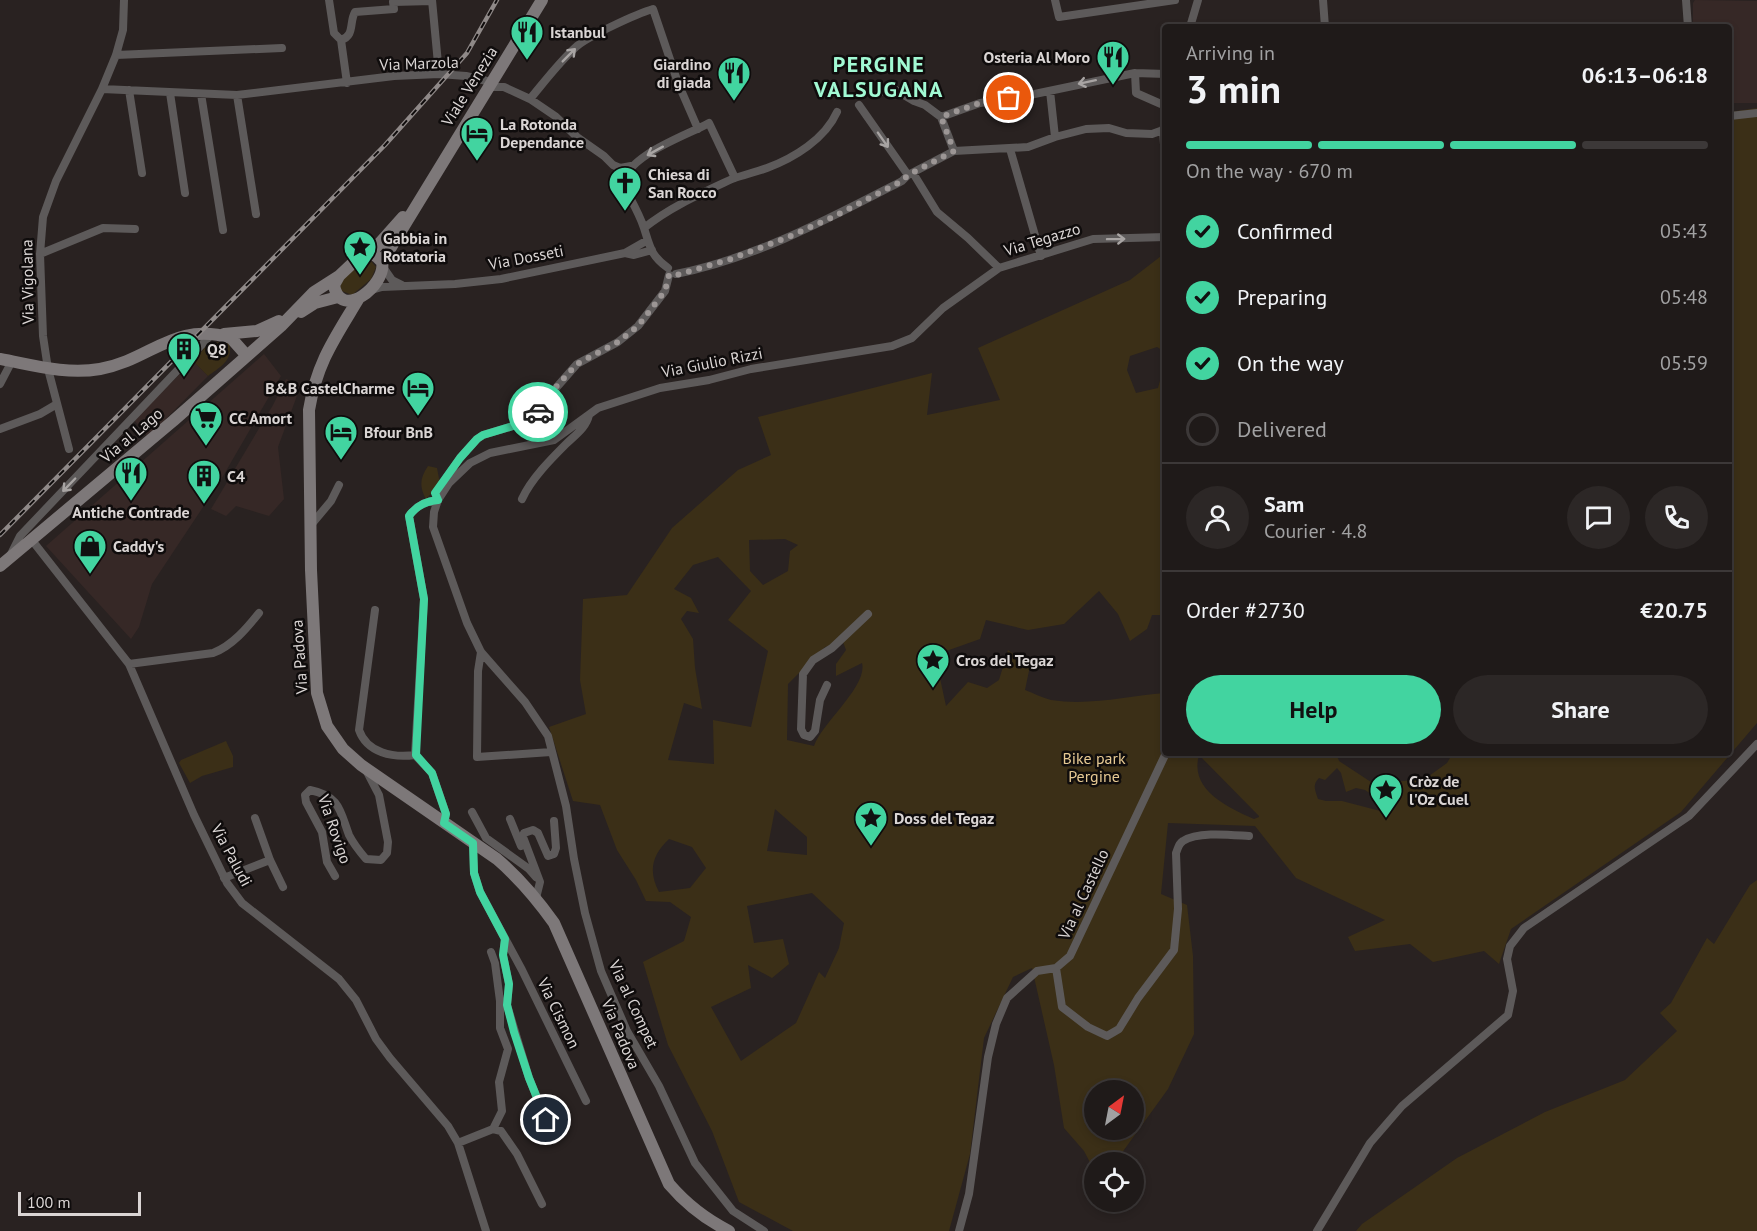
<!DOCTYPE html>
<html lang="en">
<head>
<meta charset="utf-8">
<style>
	body { margin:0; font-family:"PT Sans",sans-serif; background:#2c2726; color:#f1f3f6; height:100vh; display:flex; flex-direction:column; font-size:22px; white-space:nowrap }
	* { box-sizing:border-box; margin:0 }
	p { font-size:20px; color:#a1a1a2 }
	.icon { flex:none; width:33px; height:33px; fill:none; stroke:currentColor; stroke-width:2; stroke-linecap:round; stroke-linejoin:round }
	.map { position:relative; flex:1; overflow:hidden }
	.panel { position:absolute; left:1162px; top:24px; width:570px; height:732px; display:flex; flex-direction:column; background:#1f1a19; border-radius:6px; box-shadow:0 3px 9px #0003,0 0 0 2px #3c3838 }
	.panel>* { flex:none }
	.needle { width:39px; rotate:32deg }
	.buttons { position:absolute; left:1084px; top:1080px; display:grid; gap:12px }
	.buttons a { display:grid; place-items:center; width:60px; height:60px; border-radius:50%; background:#1f1a19; box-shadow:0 3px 9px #0003,0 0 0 2px #3c3838; font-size:30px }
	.scale { position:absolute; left:18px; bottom:15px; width:123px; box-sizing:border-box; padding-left:6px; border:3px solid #dad5d4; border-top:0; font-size:16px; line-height:21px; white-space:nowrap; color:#dad5d4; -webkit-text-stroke:4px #0f0c0c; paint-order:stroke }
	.pin { position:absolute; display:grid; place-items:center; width:51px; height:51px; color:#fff; margin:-26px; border:3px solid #fff; border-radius:50%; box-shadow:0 2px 6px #0007 }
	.courier { position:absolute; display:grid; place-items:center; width:60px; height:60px; margin:-30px; border:4px solid #42d4a0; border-radius:50%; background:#fff; color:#222; box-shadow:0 2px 8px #0007 }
	.overview em { font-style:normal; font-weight:700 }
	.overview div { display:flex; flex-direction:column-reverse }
	.overview { display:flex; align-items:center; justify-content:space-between; height:102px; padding:0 24px }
	h1 { font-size:39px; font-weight:700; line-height:45px }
	.bar { display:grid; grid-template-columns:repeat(4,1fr); gap:9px 6px; align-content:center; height:72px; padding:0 24px }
	.bar i { height:8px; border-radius:4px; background:#3c3838 }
	.bar .active { background:#42d4a0 }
	.bar p { grid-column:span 4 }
	.line { display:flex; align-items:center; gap:15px; padding:0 24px; border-top:2px solid #3c3838 }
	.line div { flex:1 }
	.round { display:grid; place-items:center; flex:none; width:63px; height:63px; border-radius:32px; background:#2c2726 }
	ol { padding:0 24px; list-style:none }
	li { display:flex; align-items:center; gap:18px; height:66px }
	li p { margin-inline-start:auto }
	li .icon { padding:6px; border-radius:50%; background:#42d4a0; color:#111; stroke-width:4 }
	li:last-child { color:#a1a1a2 }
	li i { width:33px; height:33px; border:3px solid #3c3838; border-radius:50% }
	.button { display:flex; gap:12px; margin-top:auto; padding:12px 24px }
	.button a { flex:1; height:69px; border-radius:36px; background:#42d4a0; color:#111; font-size:24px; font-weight:700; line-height:69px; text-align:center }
	.button a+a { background:#2c2726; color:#f1f3f6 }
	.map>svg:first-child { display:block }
	.built { fill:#362826 }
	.green { fill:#3b2f17; fill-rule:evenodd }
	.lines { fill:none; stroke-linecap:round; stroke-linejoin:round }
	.street { stroke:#5d5a5a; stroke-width:8 }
	.secondary { stroke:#7d7879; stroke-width:12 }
	.rail-casing { stroke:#8f8988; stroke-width:4.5 }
	.rail { stroke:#0f0c0c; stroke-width:2; stroke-dasharray:7; stroke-linecap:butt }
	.oneway { stroke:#a8a4a3 }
	.done { stroke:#9c9695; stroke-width:6; stroke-dasharray:0 10.8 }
	.route { stroke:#42d4a0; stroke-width:8 }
	.labels { text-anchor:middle; stroke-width:5; stroke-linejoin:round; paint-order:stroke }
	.poi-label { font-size:16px; font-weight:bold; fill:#dad5d4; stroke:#0f0c0c; text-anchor:start }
	.street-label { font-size:16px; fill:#dad5d4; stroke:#0f0c0c }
	.park-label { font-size:16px; fill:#e6c993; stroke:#0f0c0c }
	.district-label { font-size:22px; font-weight:bold; letter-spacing:1.5px; fill:#a1f9d3; stroke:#0f0c0c }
</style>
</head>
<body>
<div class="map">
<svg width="1757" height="1231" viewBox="0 0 1757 1231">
	<rect width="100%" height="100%" fill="#292221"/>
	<path class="built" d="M1695,0L1757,1V103H1730V27H1693V3Z
		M264,354L281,376L219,483L152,584L139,627L131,639L46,546Z
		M193,361L208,376L148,437L134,420Z
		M286,379L301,385L278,447L284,499L269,516L236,506L226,516L211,509L273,405Z"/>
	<path class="green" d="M1757,108V723L1681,812L1511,929L1499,964L1484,951L1433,962L1410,944L1355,951L1348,937L1385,920L1296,878L1255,826L1168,823L1161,894L1187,905L1193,956L1194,1034L1168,1089L1116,1161L1095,1162L1094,1170L1084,1151L1064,1128L1054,1065L1032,968L1013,977L984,1038L970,1154L949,1231H793L739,1202L712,1131L668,1045L643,962L684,941L691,917L670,902L646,901L636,880L617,850L600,805L573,801L549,727L586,714L580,680L583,599L627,595L672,528L738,470L771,455L758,417L932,373L927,415L1000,400L978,348L1130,280L1165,253V352L1157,347L1130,356L1127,370L1136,393L1158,388L1165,362V615H1152L1147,629L1130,641L1118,614L1099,591L1064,624L1028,630L986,620L980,639L935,655L946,706L968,682L987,688L999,680L1008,650L1030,666L1025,690C1033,693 1043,698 1051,700C1090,706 1128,696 1165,693L1166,753H1336L1339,761L1374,784L1413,780L1429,776L1447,763L1453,753H1730V112ZM785,539L798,545L790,551L788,571L763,585L750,571L749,540ZM718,557L751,591L728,620L768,651L751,727L713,720L714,764L668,760L684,703L702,709L695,668L693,639L681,619L687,611L699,613L691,598L674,589L693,565ZM843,642L846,650L836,664V676L862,663C868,686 822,723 814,746L787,740L788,684L825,647ZM1199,755L1259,816V817L1254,819C1228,807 1189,790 1199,755ZM1337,768L1341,773L1346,792L1356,788L1365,790L1377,798L1391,801L1388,813L1342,801H1326L1318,799C1315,790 1312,785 1319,778L1325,780ZM775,809L807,837V855L767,851ZM669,839L692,847L706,868L690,888L659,892C648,871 652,855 669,839ZM812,893L844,923L839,948L825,978L819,972L796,1023L741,1061L711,1007L751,988L748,965L772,978L789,964L783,939L754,943L747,906ZM1095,1090H1134V1130H1095Z
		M365,260L371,261L376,267L371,279L352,295L342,291L340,287L344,277Z
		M210,342L229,343C234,360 220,367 208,376L193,361Z
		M428,466L437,468L440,484L426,499C419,486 420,478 428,466Z
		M226,741L233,756V767L202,776L190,783L179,763L181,760Z
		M1757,880V1231H1356L1362,1224L1457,1158L1545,1112L1625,1080L1677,1031L1660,1013L1671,1003L1707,938L1714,944L1750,885Z"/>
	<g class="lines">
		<path class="street" d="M329,0L334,33L341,40L347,83
			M432,0L439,74
			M1055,0L1059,17L1175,0
			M1323,0L1325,27
			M1686,0L1688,27
			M1190,27L1198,0
			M341,40C355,36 349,22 355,12L394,9L393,2L432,1
			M116,55L282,48
			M1135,73L1136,93L1161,104
			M488,87H504L530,99L555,116L577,137L604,156L613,165L620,168L631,166
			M102,89L237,95L394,76L439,74L466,76L491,82
			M129,90L142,173
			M1050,91L1055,137
			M170,93L185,193
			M201,94L223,230
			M878,94L889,86L914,101L925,105L941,117L954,151
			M237,95L256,214
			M530,99C545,81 560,61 577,46C591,35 636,14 653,9L678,83L698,129
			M859,105L908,175
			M1730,116L1757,113
			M941,117L980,103L1025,96L1135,73L1166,74
			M1166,119L1163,130L1166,174
			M1010,149L1041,256
			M913,173L937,212L968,238L999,268
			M644,228C670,207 702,193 732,179C743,175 756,172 767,168C794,158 825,139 837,112
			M625,253L634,255L652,250
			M40,254L103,228L135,229
			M383,267L392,280L402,285
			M668,268C651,256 650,247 644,228C639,213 630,198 623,184C627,155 686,136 709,123L735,178
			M676,274C756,258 830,218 902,181L908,175L954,151L1028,147L1055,137L1086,129L1109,128L1126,133L1152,134L1163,130
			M368,291L382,287L455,284L501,279L625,253L646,241
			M0,384L12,361
			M0,429L40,414L57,404
			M69,449L48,369L43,336L40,254L43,217L56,181L102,89L116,55L123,30L124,0
			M437,499L436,493L460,458L477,439L483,435L513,426L542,410L556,388L577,364L618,342L638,326L665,291L669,275
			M522,499C531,479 551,459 566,444C575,435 586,428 589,415
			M311,525L331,501L339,485
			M31,539L129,664L194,815L227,883L242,903L339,979L356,1000L376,1039L390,1058L448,1126L458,1143L486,1231
			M10,556L20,536L211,335
			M375,610L359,730C367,753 393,758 415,755L424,599L409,516C416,506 426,501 438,500
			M481,652L478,671L477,757L551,752
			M129,664L213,653C232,646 247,628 259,613
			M827,685L820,700L815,731L810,737L804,735L801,729L803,674L813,660L832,648L868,614
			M415,755L432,773L446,814L444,823
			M472,812L486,838L529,869L536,877
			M255,818L270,860L283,887
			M510,819L521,846
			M473,843L474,873L480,892L522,970L586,1101
			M335,876L327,862L322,832L306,802L305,795L310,790C340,796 340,811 349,835C353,843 360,852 366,859L381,860L387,853L388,842L379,795L367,772
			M224,878L270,860
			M536,898L540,882L523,837L524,833L533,830L538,833L548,856L554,854L556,848L554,821
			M505,939L503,955L509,984L507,1005L529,1078L554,1140
			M491,952L495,963L500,1001V1028L508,1049L499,1082L502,1111L493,1129
			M1056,968L1062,1007L1088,1027L1107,1036L1119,1029L1138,998L1174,950L1178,909L1176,853C1178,849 1178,844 1183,841C1198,831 1232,835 1249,836
			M458,1143L493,1129L501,1131L517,1154L542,1204
			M764,1231L733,1211L695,1163L659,1086L627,1031L601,971L585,913L574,859L566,806L548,736L525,702L481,652L467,623L433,527L434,512L438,500L449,483L470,463L490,453L554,440L598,408L660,388L709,380L751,369L892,346L912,338L943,308L999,268L1093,239L1166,237
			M959,1231L969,1194L988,1057L996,1024L1007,998L1037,971L1056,968L1070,956L1166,753
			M1317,1231L1370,1143L1402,1106L1508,1015L1513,991L1507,959L1510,946L1524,928L1689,816L1757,744"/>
		<path class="secondary" d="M370,254L376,256L382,262C387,285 340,322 334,285L339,276L356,260L370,254L403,217
			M382,262L542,0
			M359,298C335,338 317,362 309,410L311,570L317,693L327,726L343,749L361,765L497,859C519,878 537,899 554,923L669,1184C687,1205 705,1219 729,1231
			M301,312L315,303L338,297
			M224,334L257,331L279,321
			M0,359C33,365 66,375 100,369C151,360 174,321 231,338L247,356
			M0,566L173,421L281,326L314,292L339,276"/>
		<g class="rail-casing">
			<path id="rail" d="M0,535L385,145L467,53L497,0"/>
		</g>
		<use href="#rail" class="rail"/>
	</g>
	<defs><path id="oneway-shaft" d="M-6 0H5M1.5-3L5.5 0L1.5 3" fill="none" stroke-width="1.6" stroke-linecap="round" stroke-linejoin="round" transform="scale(1.5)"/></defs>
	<g class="oneway">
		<use href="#oneway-shaft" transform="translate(569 55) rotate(-45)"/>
		<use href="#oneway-shaft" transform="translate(1087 82) rotate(168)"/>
		<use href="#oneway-shaft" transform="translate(883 140) rotate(55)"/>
		<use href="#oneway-shaft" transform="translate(655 151) rotate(151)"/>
		<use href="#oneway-shaft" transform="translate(1116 239) rotate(-1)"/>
		<use href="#oneway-shaft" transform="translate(69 485) rotate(134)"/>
	</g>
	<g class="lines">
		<path class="done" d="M538,412L542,410L555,388L577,364L618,342L638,326L665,291L669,275L673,276L728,260L786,238L833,217L902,181L908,175L954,151L941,117L980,103L1009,98"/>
		<path class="route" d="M538,412L513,426L483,435L477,439L460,458L435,493L438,500C425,501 416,506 409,516L424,599L416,755L432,773L446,814L444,823L473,843L474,873L480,892L505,939L503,955L509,984L507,1005L514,1032L529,1078L546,1120"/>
	</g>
	<defs>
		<g id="restaurant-pin" transform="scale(1.725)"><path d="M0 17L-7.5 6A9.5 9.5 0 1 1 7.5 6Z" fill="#42d4a0" stroke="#0f0c0c"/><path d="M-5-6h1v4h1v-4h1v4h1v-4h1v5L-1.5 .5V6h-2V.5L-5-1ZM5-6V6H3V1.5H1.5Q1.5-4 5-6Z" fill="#111"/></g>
		<g id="hotel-pin" transform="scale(1.725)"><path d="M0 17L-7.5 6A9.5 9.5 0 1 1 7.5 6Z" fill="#42d4a0" stroke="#0f0c0c"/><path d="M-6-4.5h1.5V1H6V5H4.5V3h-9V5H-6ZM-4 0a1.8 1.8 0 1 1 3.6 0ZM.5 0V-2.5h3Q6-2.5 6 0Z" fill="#111"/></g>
		<g id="church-pin" transform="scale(1.725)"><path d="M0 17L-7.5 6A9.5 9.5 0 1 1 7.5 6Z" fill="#42d4a0" stroke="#0f0c0c"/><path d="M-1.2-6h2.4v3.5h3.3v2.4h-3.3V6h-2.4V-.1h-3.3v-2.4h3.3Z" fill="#111"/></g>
		<g id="sight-pin" transform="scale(1.725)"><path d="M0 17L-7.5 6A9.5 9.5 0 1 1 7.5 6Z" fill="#42d4a0" stroke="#0f0c0c"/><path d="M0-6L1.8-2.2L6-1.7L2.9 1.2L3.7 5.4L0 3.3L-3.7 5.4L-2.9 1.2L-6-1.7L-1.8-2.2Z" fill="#111"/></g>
		<g id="building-pin" transform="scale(1.725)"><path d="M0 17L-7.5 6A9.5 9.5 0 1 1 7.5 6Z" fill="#42d4a0" stroke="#0f0c0c"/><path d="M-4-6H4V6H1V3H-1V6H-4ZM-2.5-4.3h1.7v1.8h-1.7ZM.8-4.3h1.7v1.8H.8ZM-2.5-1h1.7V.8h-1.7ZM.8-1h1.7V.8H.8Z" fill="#111"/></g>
		<g id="supermarket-pin" transform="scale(1.725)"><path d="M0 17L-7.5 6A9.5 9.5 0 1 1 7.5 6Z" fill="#42d4a0" stroke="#0f0c0c"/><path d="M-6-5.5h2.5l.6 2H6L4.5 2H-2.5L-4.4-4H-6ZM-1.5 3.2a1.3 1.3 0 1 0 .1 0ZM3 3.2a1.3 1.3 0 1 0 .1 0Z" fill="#111"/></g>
		<g id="shop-pin" transform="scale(1.725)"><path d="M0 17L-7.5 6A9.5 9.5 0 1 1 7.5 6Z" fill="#42d4a0" stroke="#0f0c0c"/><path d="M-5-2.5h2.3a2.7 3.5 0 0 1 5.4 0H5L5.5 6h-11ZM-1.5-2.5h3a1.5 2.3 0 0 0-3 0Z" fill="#111"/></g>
	</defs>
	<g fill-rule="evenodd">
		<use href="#restaurant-pin" x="527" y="32"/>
		<use href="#restaurant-pin" x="1113" y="57"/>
		<use href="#restaurant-pin" x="734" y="73"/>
		<use href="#hotel-pin" x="477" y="133"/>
		<use href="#church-pin" x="625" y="183"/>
		<use href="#sight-pin" x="360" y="247"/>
		<use href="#building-pin" x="184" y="349"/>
		<use href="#hotel-pin" x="418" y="388"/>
		<use href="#supermarket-pin" x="206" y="418"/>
		<use href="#hotel-pin" x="341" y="432"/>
		<use href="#restaurant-pin" x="131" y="473"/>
		<use href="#building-pin" x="204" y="476"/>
		<use href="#shop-pin" x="90" y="546"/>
		<use href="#sight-pin" x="933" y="660"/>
		<use href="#sight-pin" x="1386" y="790"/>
		<use href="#sight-pin" x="871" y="818"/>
	</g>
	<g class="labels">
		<g class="poi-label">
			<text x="550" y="38">Istanbul</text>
			<text x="1090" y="63" text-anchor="end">Osteria Al Moro</text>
			<text x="711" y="70" text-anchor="end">Giardino<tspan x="711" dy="18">di giada</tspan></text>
			<text x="500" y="130">La Rotonda<tspan x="500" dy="18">Dependance</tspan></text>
			<text x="648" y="180">Chiesa di<tspan x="648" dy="18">San Rocco</tspan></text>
			<text x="383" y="244">Gabbia in<tspan x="383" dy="18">Rotatoria</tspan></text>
			<text x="207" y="355">Q8</text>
			<text x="395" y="394" text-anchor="end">B&amp;B CastelCharme</text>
			<text x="229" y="424">CC Amort</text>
			<text x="364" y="438">Bfour BnB</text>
			<text x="227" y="482">C4</text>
			<text x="131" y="518" text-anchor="middle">Antiche Contrade</text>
			<text x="113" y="552">Caddy's</text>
			<text x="956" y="666">Cros del Tegaz</text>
			<text x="1409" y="787">Cròz de<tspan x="1409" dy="18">l'Oz Cuel</tspan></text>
			<text x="894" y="824">Doss del Tegaz</text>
		</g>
		<g class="street-label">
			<text transform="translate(419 63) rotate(-2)" y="6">Via Marzola</text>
			<text transform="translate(469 86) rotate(-58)" y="6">Viale Venezia</text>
			<text transform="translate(1042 239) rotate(-17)" y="6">Via Tegazzo</text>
			<text transform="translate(526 257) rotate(-11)" y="6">Via Dosseti</text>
			<text transform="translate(27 282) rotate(-91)" y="6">Via Vigolana</text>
			<text transform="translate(712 362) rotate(-11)" y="6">Via Giulio Rizzi</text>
			<text transform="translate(131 435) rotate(-40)" y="6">Via al Lago</text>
			<text transform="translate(299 657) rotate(-94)" y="6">Via Padova</text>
			<text transform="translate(335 829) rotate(71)" y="6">Via Rovigo</text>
			<text transform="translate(232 855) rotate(62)" y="6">Via Paludi</text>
			<text transform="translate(1083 894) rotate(-65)" y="6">Via al Castello</text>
			<text transform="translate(634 1004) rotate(65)" y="6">Via al Compet</text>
			<text transform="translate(559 1013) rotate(64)" y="6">Via Cismon</text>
			<text transform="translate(621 1034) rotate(67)" y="6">Via Padova</text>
		</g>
		<g class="park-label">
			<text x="1094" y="764">Bike park<tspan x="1094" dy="18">Pergine</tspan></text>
		</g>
		<g class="district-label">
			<text x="879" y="72">PERGINE<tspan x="879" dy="25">VALSUGANA</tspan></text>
		</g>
	</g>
</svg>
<div class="buttons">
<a><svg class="needle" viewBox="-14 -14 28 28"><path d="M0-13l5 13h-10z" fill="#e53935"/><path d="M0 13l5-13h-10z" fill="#a1a1a2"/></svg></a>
<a><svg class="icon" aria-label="locate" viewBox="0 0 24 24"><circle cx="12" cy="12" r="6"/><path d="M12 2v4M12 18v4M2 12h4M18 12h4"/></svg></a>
</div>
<div class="scale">100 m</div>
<div class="pin" style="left:1009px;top:98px;background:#ea580c"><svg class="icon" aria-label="bag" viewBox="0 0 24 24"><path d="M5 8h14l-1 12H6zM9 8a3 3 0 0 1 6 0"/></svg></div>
<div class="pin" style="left:546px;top:1120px;background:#1f2937"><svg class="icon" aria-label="home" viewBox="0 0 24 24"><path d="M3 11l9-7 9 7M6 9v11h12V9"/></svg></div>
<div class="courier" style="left:538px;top:412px"><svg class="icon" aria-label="car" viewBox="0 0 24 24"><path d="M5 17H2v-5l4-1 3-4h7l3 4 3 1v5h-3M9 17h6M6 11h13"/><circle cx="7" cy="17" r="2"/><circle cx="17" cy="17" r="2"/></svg></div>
<section class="panel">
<div class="overview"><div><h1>3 min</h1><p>Arriving in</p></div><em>06:13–06:18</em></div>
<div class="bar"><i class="active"></i><i class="active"></i><i class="active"></i><i></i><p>On the way · 670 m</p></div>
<ol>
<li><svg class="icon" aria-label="check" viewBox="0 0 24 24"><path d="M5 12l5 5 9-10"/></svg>Confirmed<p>05:43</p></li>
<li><svg class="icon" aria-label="check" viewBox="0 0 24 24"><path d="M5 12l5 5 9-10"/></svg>Preparing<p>05:48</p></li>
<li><svg class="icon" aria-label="check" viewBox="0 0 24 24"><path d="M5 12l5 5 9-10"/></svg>On the way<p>05:59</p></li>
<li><i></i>Delivered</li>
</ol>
<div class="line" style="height:108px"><a class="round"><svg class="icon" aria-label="person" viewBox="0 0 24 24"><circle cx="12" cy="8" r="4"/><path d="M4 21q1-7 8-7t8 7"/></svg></a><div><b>Sam</b><p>Courier · 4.8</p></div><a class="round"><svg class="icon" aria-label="chat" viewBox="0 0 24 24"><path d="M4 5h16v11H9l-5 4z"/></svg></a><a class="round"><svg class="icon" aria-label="phone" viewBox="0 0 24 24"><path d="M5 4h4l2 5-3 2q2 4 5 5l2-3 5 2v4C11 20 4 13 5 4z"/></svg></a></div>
<div class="line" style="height:78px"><div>Order #2730</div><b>€20.75</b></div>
<div class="button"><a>Help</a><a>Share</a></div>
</section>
</div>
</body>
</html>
